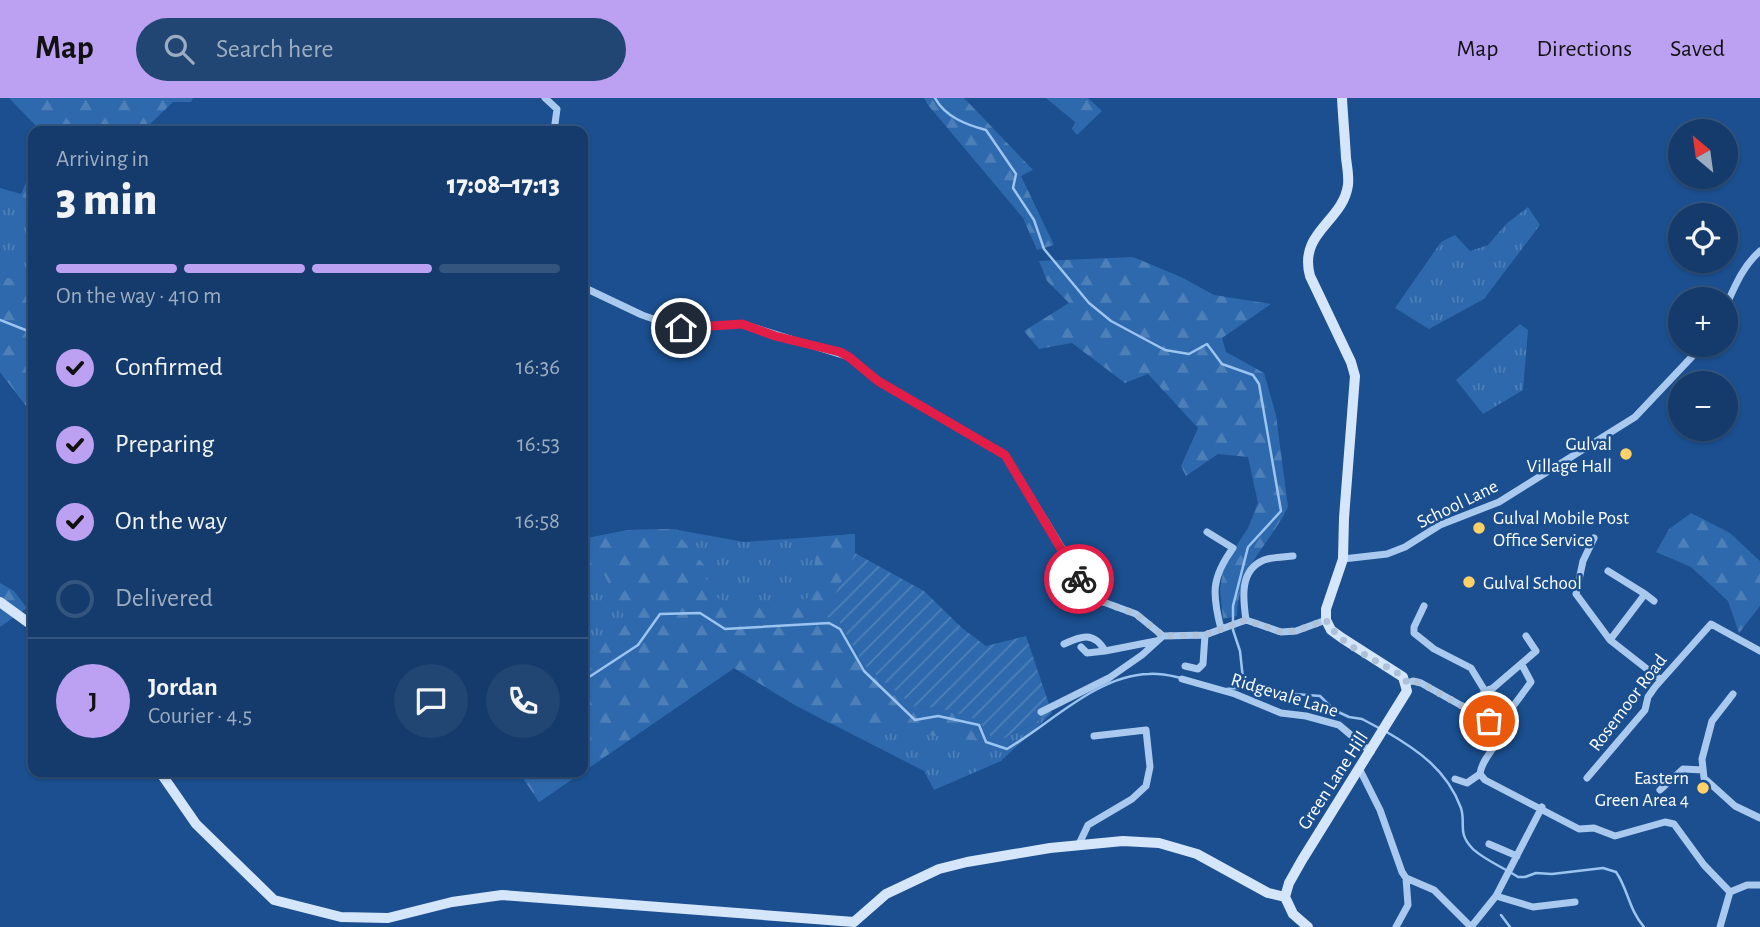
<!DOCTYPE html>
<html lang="en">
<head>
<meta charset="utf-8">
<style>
	body { margin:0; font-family:"Alegreya Sans",sans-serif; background:#214673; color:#f1f3f6; height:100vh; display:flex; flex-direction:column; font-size:26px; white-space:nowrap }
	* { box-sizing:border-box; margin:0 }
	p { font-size:23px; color:#9dadc1 }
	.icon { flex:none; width:38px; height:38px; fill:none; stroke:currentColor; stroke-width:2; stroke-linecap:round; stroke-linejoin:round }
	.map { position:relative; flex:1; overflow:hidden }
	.sheet { position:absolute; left:28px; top:28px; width:560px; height:651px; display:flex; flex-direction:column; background:#143b6b; border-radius:14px; box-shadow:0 2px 5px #0004,0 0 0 2px #33557e }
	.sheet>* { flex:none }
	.needle { width:46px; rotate:331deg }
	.controls { position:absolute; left:1668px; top:21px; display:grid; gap:14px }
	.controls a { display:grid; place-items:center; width:70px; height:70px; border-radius:50%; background:#143b6b; box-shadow:0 2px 5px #0004,0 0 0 2px #33557e; font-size:35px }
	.pin { position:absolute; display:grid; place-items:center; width:60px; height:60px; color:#fff; margin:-30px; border:4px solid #fff; border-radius:50%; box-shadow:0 2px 7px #0007 }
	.courier { position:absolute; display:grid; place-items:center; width:70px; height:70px; margin:-35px; border:5px solid #e11d48; border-radius:50%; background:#fff; color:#222; box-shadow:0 2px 9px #0007 }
	.overview em { font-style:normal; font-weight:800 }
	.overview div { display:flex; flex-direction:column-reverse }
	.overview { display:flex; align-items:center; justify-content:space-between; height:119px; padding:0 28px }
	h1 { font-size:46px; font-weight:800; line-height:52px }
	.bar { display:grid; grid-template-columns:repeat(4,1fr); gap:10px 7px; align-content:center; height:84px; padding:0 28px }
	.bar i { height:9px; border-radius:5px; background:#33557e }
	.bar .current { background:#bca0f2 }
	.bar p { grid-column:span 4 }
	.line { display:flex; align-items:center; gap:18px; padding:0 28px; border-top:2px solid #33557e }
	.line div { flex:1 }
	.round { display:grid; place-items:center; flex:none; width:74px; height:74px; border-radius:37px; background:#214673 }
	ol { padding:0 28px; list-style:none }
	li { display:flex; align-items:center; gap:21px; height:77px }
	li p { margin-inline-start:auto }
	li .icon { padding:7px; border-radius:50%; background:#bca0f2; color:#111; stroke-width:4 }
	li:last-child { color:#9dadc1 }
	li i { width:38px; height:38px; border:4px solid #33557e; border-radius:50% }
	header { display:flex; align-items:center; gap:42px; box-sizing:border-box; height:98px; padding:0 35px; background:#bca0f2; color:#111 }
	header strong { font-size:33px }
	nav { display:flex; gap:38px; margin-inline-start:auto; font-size:24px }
	.search { width:490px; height:63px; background:#214673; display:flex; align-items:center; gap:18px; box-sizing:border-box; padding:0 24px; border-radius:38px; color:#9dadc1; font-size:26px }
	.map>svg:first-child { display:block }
	.grass { fill:url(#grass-tufts) }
	.forest { fill:url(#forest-firs) }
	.garden { fill:url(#garden-furrows) }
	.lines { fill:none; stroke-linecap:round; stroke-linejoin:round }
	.stream { stroke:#9cc4f0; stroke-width:2.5 }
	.street { stroke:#a9c9ee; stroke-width:7 }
	.secondary { stroke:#d6e6fa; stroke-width:10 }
	.done { stroke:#afc1d8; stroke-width:7; stroke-dasharray:0 12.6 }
	.route { stroke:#e11d48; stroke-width:9 }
	.poi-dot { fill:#ffd166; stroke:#1b4f8f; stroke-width:2.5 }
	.labels { text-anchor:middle; stroke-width:5; stroke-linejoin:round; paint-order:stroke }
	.poi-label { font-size:19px; fill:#fff; stroke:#1b4f8f; text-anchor:end }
	.street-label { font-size:19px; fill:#fff; stroke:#1b4f8f }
</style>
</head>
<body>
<header>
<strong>Map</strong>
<div class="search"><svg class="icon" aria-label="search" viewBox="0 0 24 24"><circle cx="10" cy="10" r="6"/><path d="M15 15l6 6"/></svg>Search here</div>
<nav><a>Map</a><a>Directions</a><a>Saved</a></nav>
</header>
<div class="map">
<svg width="1760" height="829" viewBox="0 0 1760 829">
	<defs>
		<pattern id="grass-tufts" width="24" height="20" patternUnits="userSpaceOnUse" patternTransform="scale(1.75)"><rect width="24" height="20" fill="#2e69ad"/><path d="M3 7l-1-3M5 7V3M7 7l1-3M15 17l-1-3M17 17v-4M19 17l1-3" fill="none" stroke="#4d80b9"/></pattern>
		<pattern id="forest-firs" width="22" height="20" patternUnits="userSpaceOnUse" patternTransform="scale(1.75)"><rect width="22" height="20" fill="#2e69ad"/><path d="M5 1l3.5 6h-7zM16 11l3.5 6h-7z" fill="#4d80b9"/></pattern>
		<pattern id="garden-furrows" width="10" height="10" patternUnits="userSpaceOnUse" patternTransform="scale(1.75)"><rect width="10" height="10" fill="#2e69ad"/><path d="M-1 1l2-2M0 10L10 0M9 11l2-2" fill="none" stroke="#4d80b9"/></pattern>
	</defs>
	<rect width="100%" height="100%" fill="#1b4f8f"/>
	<path class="grass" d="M0,90L21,96L33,123V317L0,274Z
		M1528,109L1540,127L1484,201L1429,231L1395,210L1441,144L1455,137L1470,153L1488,147L1506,126Z
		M1520,226L1528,232L1523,292L1483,316L1456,282Z
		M673,431L744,444L855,436V455L829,515L839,523L864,567L915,609L939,610L1005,640L1052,615L1001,663L934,692L924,673L795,607L734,570L539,704L519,674H583V441L628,432Z"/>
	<path class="forest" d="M9,0H193L191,4H173L143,33H41Z
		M924,0H964L1033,72L1021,78L1054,147L1037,152L1023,120L928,7Z
		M1046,0H1088L1102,13L1077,37L1072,31L1075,24Z
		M33,68V123L21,96Z
		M1133,159L1181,179L1214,197L1271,206L1222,240L1226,254L1264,275L1276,317L1288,409C1267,451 1239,466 1237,518L1223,521L1220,491L1224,467L1248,430L1258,405L1248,359L1218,356L1186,378L1181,368L1198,330L1148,276L1125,285L1072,245L1039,251L1024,233L1069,205L1047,183L1039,163Z
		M33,177V317L0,274V178L23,184Z
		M1691,415L1730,435L1760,463V508L1739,535L1728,503L1691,469L1656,454L1669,431Z
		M673,431L705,468L708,495L744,513L809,500L819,439L855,436V455L826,518L839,523L864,567L915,609L939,610L979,622L991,639L986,644L829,625L795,607L734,570L539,704L519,674H583V557L627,524L601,470L583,466V441L628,432Z
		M0,485L14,493L27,510L0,529Z"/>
	<path class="garden" d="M855,455L924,493L962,530L986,548L1026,538L1052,615L1005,640L991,639L978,622L939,610L915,609L864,567L839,523L825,518Z"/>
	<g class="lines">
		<path class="stream" d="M935,0C945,19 967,27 986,32L1016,76L1013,90L1034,122L1044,151L1089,205L1111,223L1165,252L1189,256L1207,246L1222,266L1253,277L1259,286L1281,413L1248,449L1233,508V532L1240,553L1243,581L1250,589L1258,593L1320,598L1334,612L1349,619L1362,621L1379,630
			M0,222L33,235
			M583,583L638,547L660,516L700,515L725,531L829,525L840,531L864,573L915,622L938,618L979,627L986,644L1007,651C1050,626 1097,577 1149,576C1160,575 1172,578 1182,580
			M1226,591L1250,589
			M1385,633C1418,652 1447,672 1461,710C1466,726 1457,734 1472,750C1481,760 1506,771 1518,779H1525L1536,775L1552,776L1603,770L1616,774C1628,791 1629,812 1644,829
			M1501,817L1510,829"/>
		<path class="street" d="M545,0L557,11L554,33
			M583,189L642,217L679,230L742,226L849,259L878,283L1005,357L1065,455L1087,498L1136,516L1163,538
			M1726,208C1735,188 1743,168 1760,153
			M1207,434L1233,450C1211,480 1212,496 1221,531
			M1594,440L1583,463L1576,496L1610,542L1661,582
			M1343,461L1387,456L1405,449L1440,427L1499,404L1635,319L1703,247
			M1608,473L1645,496L1610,542
			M1645,496L1654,503
			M1424,508L1414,529V535L1434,551L1471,570L1485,593
			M1246,522C1243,501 1239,472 1264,462C1272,459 1284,459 1293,458
			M1163,538L1205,537L1246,522L1281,534L1296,533L1326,522
			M1064,546C1081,538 1094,533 1105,553L1156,543
			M1081,549L1087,555L1105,553
			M1185,568L1198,571L1203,566L1205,537
			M1182,581L1235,596L1281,615L1306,618L1339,627L1371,654
			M1407,585L1413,583L1421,585L1489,623L1500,634C1498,650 1482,659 1480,676L1485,682L1579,731L1594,730L1615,738L1665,724L1674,726L1704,767L1730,794
			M1733,596L1712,623L1702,661L1704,680L1735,708L1760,720
			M1514,607L1531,584L1522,567
			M1471,612L1485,593L1493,590L1536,553L1526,538
			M1041,614L1109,580L1142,557L1163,538
			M1359,670L1380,712L1402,774L1406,780L1434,792L1471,829L1496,798L1542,709
			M1587,680L1645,612L1648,599L1655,589L1711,526L1760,553
			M1455,681L1467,685L1480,676
			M1660,692L1683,671L1703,672
			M1079,746L1088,727L1132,701L1146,688L1150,669L1146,632L1094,638
			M1489,746L1517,758
			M1730,794L1747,787H1760
			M1496,798L1533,809L1575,804
			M1396,829L1408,807L1406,780
			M1720,829L1730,794"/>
		<path class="secondary" d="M0,504L33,528
			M160,674L196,726L274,802L341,819L388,820L452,804L502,797L854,824L886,796L939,771L967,764L1050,750L1123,743L1159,745L1197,756L1268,795L1285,799
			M1285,799L1289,785L1302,762L1407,593L1403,579L1342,540L1331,532L1326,522V511L1343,461L1344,420L1355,278L1351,264L1310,178C1298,134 1343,124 1348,87C1349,78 1347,68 1346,60C1345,40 1343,20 1342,0
			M1285,799L1293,816L1308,829"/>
	</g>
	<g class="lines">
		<path class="done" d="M1079,481L1087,498L1136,516L1163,538L1205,537L1246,522L1281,534L1296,533L1326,522C1340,548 1379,563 1404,579L1407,585L1413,583L1421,585L1489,623"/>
		<path class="route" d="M681,230L742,226L775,238L840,254L849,259L878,283L1005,357L1079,481"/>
	</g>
	<g class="poi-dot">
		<circle cx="1626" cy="356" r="7"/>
		<circle cx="1479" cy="430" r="7"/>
		<circle cx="1469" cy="484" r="7"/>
		<circle cx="1703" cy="690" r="7"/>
	</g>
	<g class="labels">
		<g class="poi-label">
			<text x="1612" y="352">Gulval<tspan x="1612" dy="22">Village Hall</tspan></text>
			<text x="1493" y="426" text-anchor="start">Gulval Mobile Post<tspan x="1493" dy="22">Office Service</tspan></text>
			<text x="1483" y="491" text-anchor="start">Gulval School</text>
			<text x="1689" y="686">Eastern<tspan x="1689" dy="22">Green Area 4</tspan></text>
		</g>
		<g class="street-label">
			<text transform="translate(1457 405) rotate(-26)" y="7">School Lane</text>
			<text transform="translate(1285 596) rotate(17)" y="7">Ridgevale Lane</text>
			<text transform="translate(1627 604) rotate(-53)" y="7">Rosemoor Road</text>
			<text transform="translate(1332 682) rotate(-57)" y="7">Green Lane Hill</text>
		</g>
	</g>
</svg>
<div class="controls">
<a><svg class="needle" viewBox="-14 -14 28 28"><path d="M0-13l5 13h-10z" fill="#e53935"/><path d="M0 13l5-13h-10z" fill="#9dadc1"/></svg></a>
<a><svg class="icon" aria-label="locate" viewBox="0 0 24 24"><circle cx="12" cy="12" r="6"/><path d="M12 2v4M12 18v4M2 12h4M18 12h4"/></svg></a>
<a>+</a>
<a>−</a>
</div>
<div class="pin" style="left:1489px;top:623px;background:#ea580c"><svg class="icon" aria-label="bag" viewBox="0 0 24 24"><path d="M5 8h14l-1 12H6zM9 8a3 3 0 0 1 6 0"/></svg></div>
<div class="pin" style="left:681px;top:230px;background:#1f2937"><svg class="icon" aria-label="home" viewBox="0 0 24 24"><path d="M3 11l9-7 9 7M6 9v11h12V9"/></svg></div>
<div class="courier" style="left:1079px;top:481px"><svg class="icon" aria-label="bike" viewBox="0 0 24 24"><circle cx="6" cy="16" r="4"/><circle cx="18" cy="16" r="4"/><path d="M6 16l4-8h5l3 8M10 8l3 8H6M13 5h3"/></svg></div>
<section class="sheet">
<div class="overview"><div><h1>3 min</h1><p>Arriving in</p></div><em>17:08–17:13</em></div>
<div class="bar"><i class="current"></i><i class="current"></i><i class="current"></i><i></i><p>On the way · 410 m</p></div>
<ol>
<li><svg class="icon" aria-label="check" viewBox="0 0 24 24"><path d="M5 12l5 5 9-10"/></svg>Confirmed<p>16:36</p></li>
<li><svg class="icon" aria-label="check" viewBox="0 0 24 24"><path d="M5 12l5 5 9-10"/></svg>Preparing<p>16:53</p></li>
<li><svg class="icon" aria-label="check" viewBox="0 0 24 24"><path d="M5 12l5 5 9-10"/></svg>On the way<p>16:58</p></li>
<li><i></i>Delivered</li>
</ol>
<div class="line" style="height:126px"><b class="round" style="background:#bca0f2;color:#111">J</b><div><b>Jordan</b><p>Courier · 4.5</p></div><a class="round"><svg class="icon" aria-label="chat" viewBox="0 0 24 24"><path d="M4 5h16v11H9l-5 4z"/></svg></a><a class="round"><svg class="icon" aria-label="phone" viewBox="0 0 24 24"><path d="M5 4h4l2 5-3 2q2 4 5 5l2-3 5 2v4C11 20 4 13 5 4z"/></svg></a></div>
</section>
</div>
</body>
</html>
